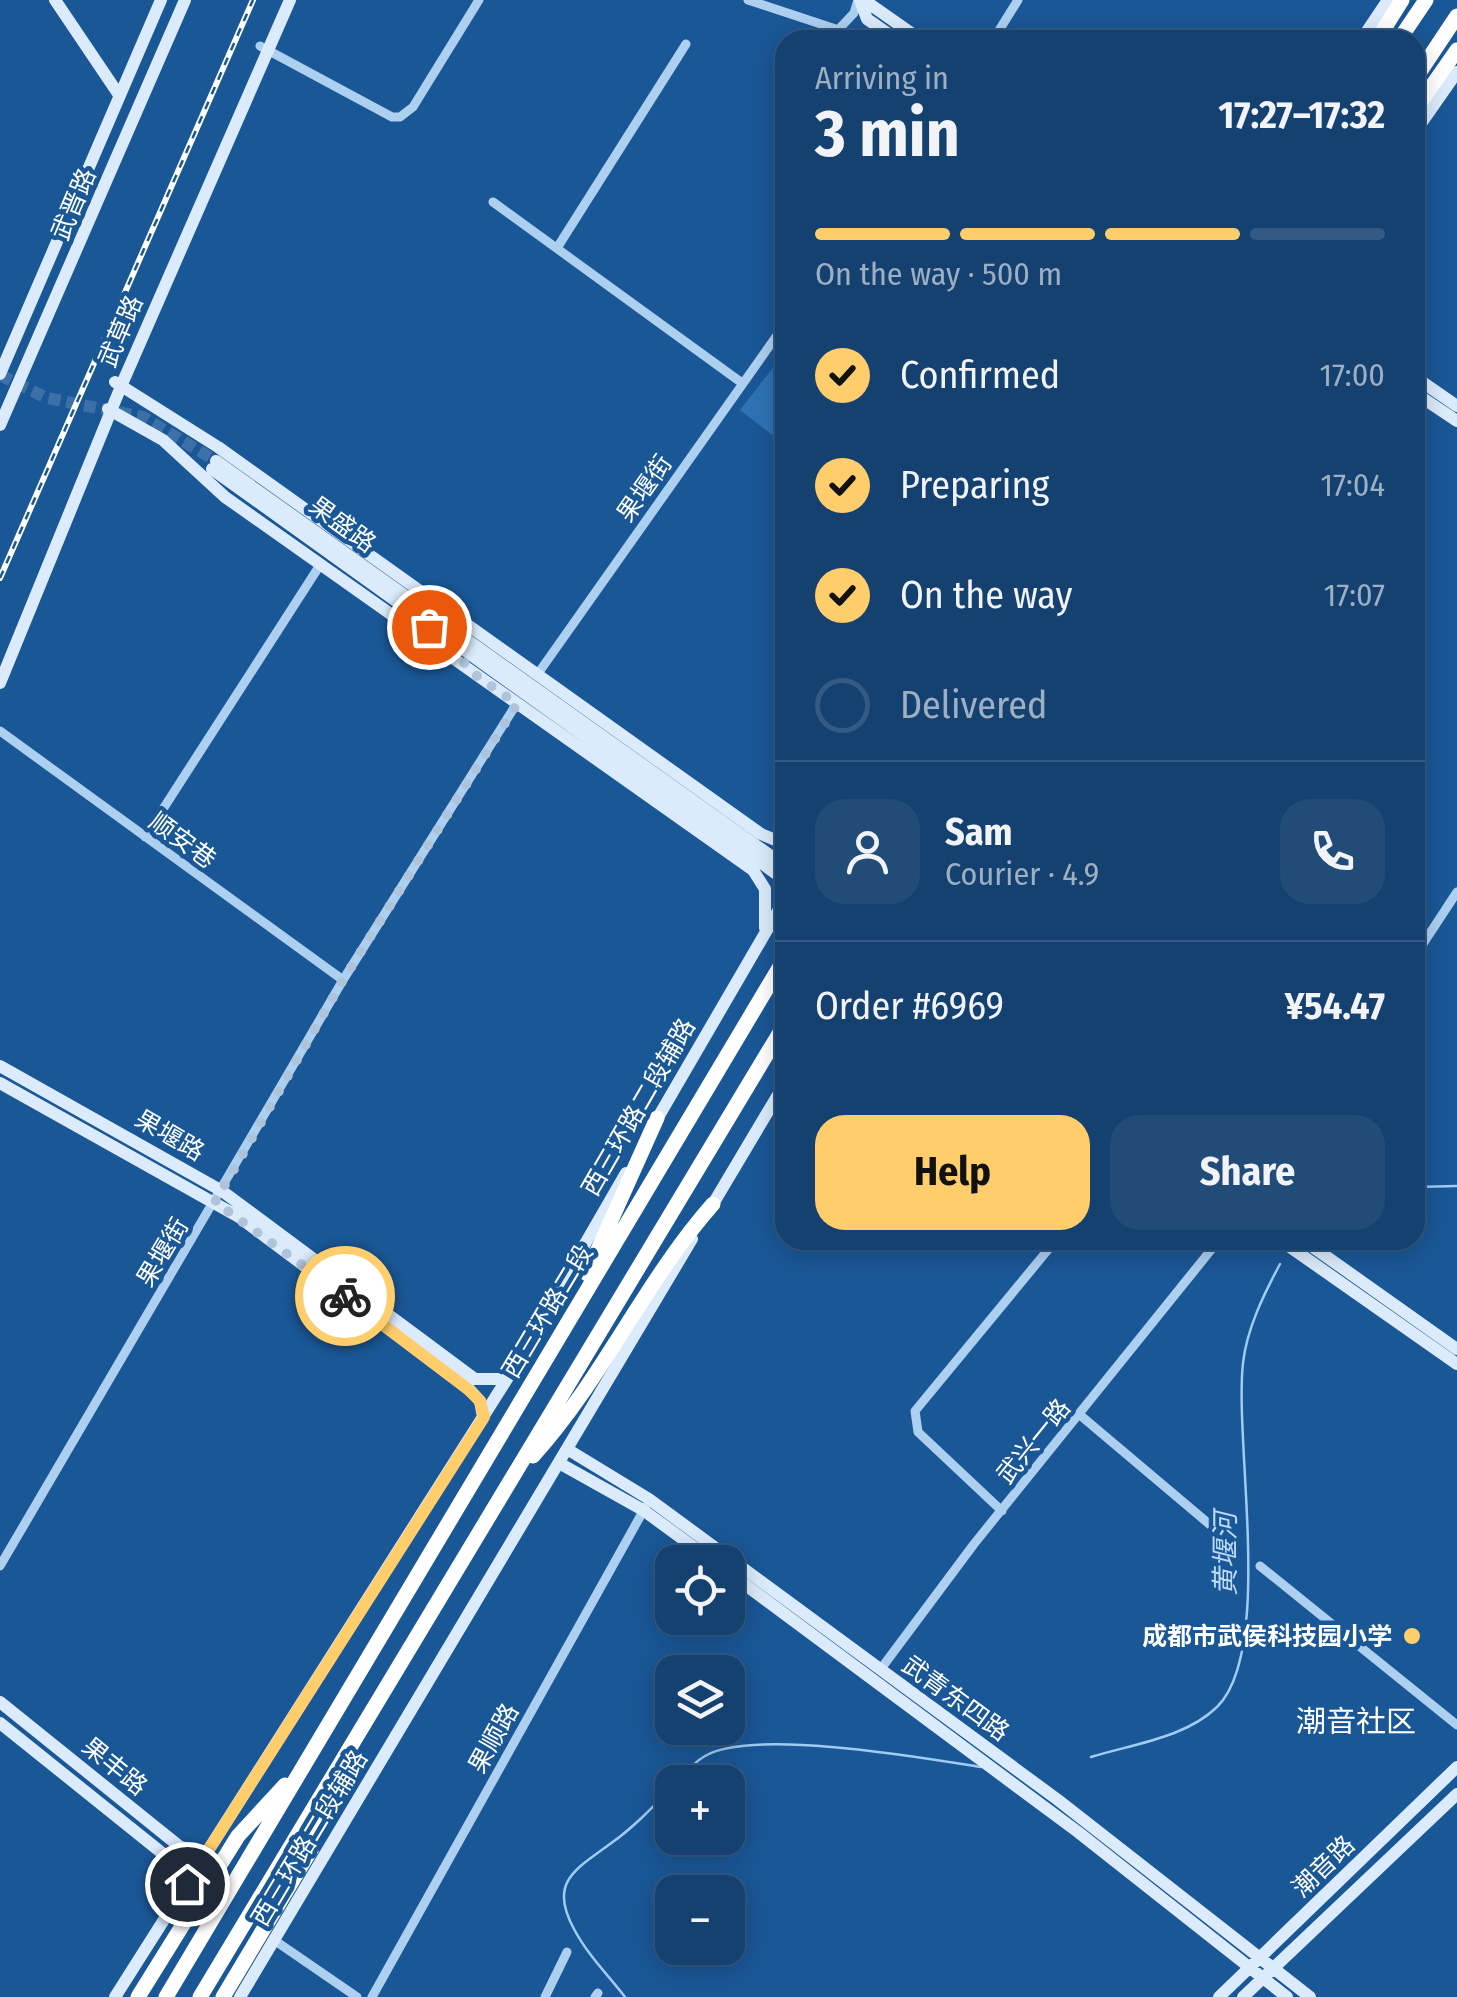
<!DOCTYPE html>
<html lang="en">
<head>
<meta charset="utf-8">
<style>
	body { margin:0; font-family:"Fira Sans Condensed","Noto Sans SC",sans-serif; background:#214c78; color:#f1f3f6; height:100vh; display:flex; flex-direction:column; font-size:38px; white-space:nowrap }
	* { box-sizing:border-box; margin:0 }
	p { font-size:32px; color:#9dafc3 }
	.icon { flex:none; width:55px; height:55px; fill:none; stroke:currentColor; stroke-width:2; stroke-linecap:round; stroke-linejoin:round }
	.map { position:relative; flex:1; overflow:hidden }
	.panel { position:absolute; left:775px; top:30px; width:650px; height:1220px; display:flex; flex-direction:column; background:#144170; border-radius:30px; box-shadow:0 5px 25px #0003,0 0 0 2px #335a83 }
	.panel>* { flex:none }
	.controls { position:absolute; left:655px; top:1545px; display:grid; gap:20px }
	.controls a { display:grid; place-items:center; width:90px; height:90px; border-radius:20px; background:#144170; box-shadow:0 5px 25px #0003,0 0 0 2px #335a83; font-size:50px }
	.pin { position:absolute; display:grid; place-items:center; width:85px; height:85px; color:#fff; margin:-42px; border:5px solid #fff; border-radius:50%; box-shadow:0 2px 10px #0007 }
	.courier { position:absolute; display:grid; place-items:center; width:100px; height:100px; margin:-50px; border:8px solid #ffcd6c; border-radius:50%; background:#fff; color:#222; box-shadow:0 2px 12px #0007 }
	.overview em { font-style:normal; font-weight:700 }
	.overview div { display:flex; flex-direction:column-reverse }
	.overview { display:flex; align-items:center; justify-content:space-between; height:170px; padding:0 40px }
	h1 { font-size:65px; font-weight:700; line-height:75px }
	.bar { display:grid; grid-template-columns:repeat(4,1fr); gap:15px 10px; align-content:center; height:120px; padding:0 40px }
	.bar i { height:12px; border-radius:8px; background:#335a83 }
	.bar .selected { background:#ffcd6c }
	.bar p { grid-column:span 4 }
	.line { display:flex; align-items:center; gap:25px; padding:0 40px; border-top:2px solid #335a83 }
	.line div { flex:1 }
	.round { display:grid; place-items:center; flex:none; width:105px; height:105px; border-radius:30px; background:#214c78 }
	ol { padding:0 40px; list-style:none }
	li { display:flex; align-items:center; gap:30px; height:110px }
	li p { margin-inline-start:auto }
	li .icon { padding:10px; border-radius:50%; background:#ffcd6c; color:#111; stroke-width:4 }
	li:last-child { color:#9dafc3 }
	li i { width:55px; height:55px; border:5px solid #335a83; border-radius:50% }
	.cta { display:flex; gap:20px; margin-top:auto; padding:20px 40px }
	.cta a { flex:1; height:115px; border-radius:30px; background:#ffcd6c; color:#111; font-size:40px; font-weight:700; line-height:115px; text-align:center }
	.cta a+a { background:#214c78; color:#f1f3f6 }
	.map>svg:first-child { display:block }
	.green { fill:#2e72b4 }
	.lines { fill:none; stroke-linecap:round; stroke-linejoin:round }
	.stream { stroke:#a0cbf2; stroke-width:2.5 }
	.secondary-tunnel { stroke:#3c70a6; stroke-width:12; stroke-dasharray:12 6; stroke-linecap:butt }
	.street { stroke:#adcff0; stroke-width:9 }
	.secondary { stroke:#dbebfb; stroke-width:12 }
	.highway { stroke:#fff; stroke-width:15 }
	.rail-casing { stroke:#fff; stroke-width:6 }
	.rail { stroke:#1a5796; stroke-width:2.5; stroke-dasharray:8; stroke-linecap:butt }
	.done { stroke:#afc4da; stroke-width:10; stroke-dasharray:0 18 }
	.route { stroke:#ffcd6c; stroke-width:12 }
	.poi-dot { fill:#ffcd6c; stroke:#1a5796; stroke-width:4 }
	.labels { text-anchor:middle; stroke-width:9; stroke-linejoin:round; paint-order:stroke }
	.street-label { font-size:25px; fill:#fff; stroke:#1a5796 }
	.poi-label { font-size:25px; font-weight:bold; fill:#fff; stroke:#1a5796; text-anchor:end }
	.water-label { font-size:28px; font-style:italic; fill:#bad9f7; stroke:#1a5796 }
	.quarter-label { font-size:30px; fill:#fff; stroke:#1a5796 }
</style>
</head>
<body>
<div class="map">
<svg width="1457" height="1997" viewBox="0 0 1457 1997">
	<rect width="100%" height="100%" fill="#1a5796"/>
	<path class="green" d="M785,352V445L740,410Z"/>
	<g class="lines">
		<path class="stream" d="M1415,1187L1457,1186
			M1091,1757C1133,1744 1185,1738 1217,1707C1274,1651 1234,1443 1243,1363C1247,1328 1264,1294 1280,1264
			M677,1782C685,1773 694,1762 705,1756C752,1728 925,1758 981,1767
			M625,1997C608,1975 587,1954 574,1929C548,1882 576,1869 610,1844C633,1828 653,1807 672,1787"/>
		<path class="secondary-tunnel" d="M0,375L47,398L143,417L216,461"/>
		<path class="street" d="M748,0L869,40
			M837,31L854,13L858,0
			M993,40L1018,0
			M260,46L392,117H400L413,107L479,0
			M493,202L742,383
			M557,248L686,44
			M537,675L785,324
			M0,731L343,980
			M145,837L320,565
			M1415,956L1457,892
			M1080,1415L1221,1534
			M1002,1511L918,1432L915,1411L1056,1240
			M0,1566L343,980L517,703
			M1260,1566L1457,1725
			M880,1670L974,1544L1219,1240
			M274,1940L357,1997
			M372,1997L646,1506
			M545,1997L567,1952
			M595,1997L598,1993"/>
		<path class="secondary" d="M55,0L119,95
			M860,0L867,19L897,40
			M864,0L921,40
			M1361,40L1388,0
			M1415,132L1457,72
			M0,374L161,0
			M1415,377L1457,406
			M115,382L218,447L761,834L785,844
			M1415,393L1457,421
			M108,409L163,440L225,497L753,870L765,889V928
			M0,425L185,0
			M216,461L785,866
			M212,469L785,880
			M0,683L122,384L290,0
			M0,1066L222,1191L475,1379H507
			M0,1083L239,1217L469,1389L480,1401L483,1417
			M653,1126L785,899
			M710,1209L785,1083
			M1280,1240L1457,1364
			M1303,1240L1457,1349
			M567,1449L649,1499L1058,1800L1310,1997
			M559,1463L643,1510L714,1562
			M728,1572L1078,1832L1287,1997
			M0,1702L179,1846L205,1856
			M0,1723L167,1857L187,1885
			M115,1997L507,1379L626,1173
			M240,1997L692,1239
			M1219,1997L1457,1767
			M1243,1997L1457,1794"/>
		<path class="highway" d="M1377,40L1402,0
			M1399,40L1426,0
			M1415,79L1457,16
			M1415,110L1457,50
			M587,1274L657,1118
			M533,1456C603,1379 644,1282 713,1204
			M138,1997L238,1836L285,1785
			M166,1997L785,958
			M200,1997L785,1024
			M223,1997L312,1848L326,1797"/>
		<g class="rail-casing">
			<path id="rail" d="M0,578L253,0"/>
		</g>
		<use href="#rail" class="rail"/>
	</g>
	<g class="lines">
		<path class="done" d="M345,1296L215,1202L343,980L517,704L477,676L429,627"/>
		<path class="route" d="M187,1884L484,1417L480,1401L469,1390L345,1296"/>
	</g>
	<circle class="poi-dot" cx="1412" cy="1636" r="10"/>
	<g class="labels">
		<g class="street-label">
			<text transform="translate(73 204) rotate(-67)" y="9">武晋路</text>
			<text transform="translate(120 331) rotate(-67)" y="9">武草路</text>
			<text transform="translate(644 488) rotate(-55)" y="9">果堰街</text>
			<text transform="translate(343 524) rotate(36)" y="9">果盛路</text>
			<text transform="translate(183 840) rotate(36)" y="9">顺安巷</text>
			<text transform="translate(638 1107) rotate(-60)" y="9">西三环路二段辅路</text>
			<text transform="translate(170 1135) rotate(30)" y="9">果堰路</text>
			<text transform="translate(162 1252) rotate(-59)" y="9">果堰街</text>
			<text transform="translate(547 1311) rotate(-59)" y="9">西三环路二段</text>
			<text transform="translate(1033 1441) rotate(-51)" y="9">武兴一路</text>
			<text transform="translate(956 1698) rotate(36)" y="9">武青东四路</text>
			<text transform="translate(493 1738) rotate(-61)" y="9">果顺路</text>
			<text transform="translate(115 1766) rotate(39)" y="9">果丰路</text>
			<text transform="translate(309 1838) rotate(-59)" y="9">西三环路二段辅路</text>
			<text transform="translate(1323 1866) rotate(-44)" y="9">潮音路</text>
		</g>
		<g class="poi-label">
			<text x="1392" y="1645">成都市武侯科技园小学</text>
		</g>
		<g class="water-label">
			<text transform="translate(1225 1554) rotate(-90)" y="10">黄堰河</text>
		</g>
		<g class="quarter-label">
			<text x="1356" y="1732">潮音社区</text>
		</g>
	</g>
</svg>
<div class="controls">
<a><svg class="icon" aria-label="locate" viewBox="0 0 24 24"><circle cx="12" cy="12" r="6"/><path d="M12 2v4M12 18v4M2 12h4M18 12h4"/></svg></a>
<a><svg class="icon" aria-label="layers" viewBox="0 0 24 24"><path d="M12 4l9 5-9 5-9-5zM3 14l9 5 9-5"/></svg></a>
<a>+</a>
<a>−</a>
</div>
<div class="pin" style="left:429px;top:627px;background:#ea580c"><svg class="icon" aria-label="bag" viewBox="0 0 24 24"><path d="M5 8h14l-1 12H6zM9 8a3 3 0 0 1 6 0"/></svg></div>
<div class="pin" style="left:187px;top:1884px;background:#1f2937"><svg class="icon" aria-label="home" viewBox="0 0 24 24"><path d="M3 11l9-7 9 7M6 9v11h12V9"/></svg></div>
<div class="courier" style="left:345px;top:1296px"><svg class="icon" aria-label="bike" viewBox="0 0 24 24"><circle cx="6" cy="16" r="4"/><circle cx="18" cy="16" r="4"/><path d="M6 16l4-8h5l3 8M10 8l3 8H6M13 5h3"/></svg></div>
<section class="panel">
<div class="overview"><div><h1>3 min</h1><p>Arriving in</p></div><em>17:27–17:32</em></div>
<div class="bar"><i class="selected"></i><i class="selected"></i><i class="selected"></i><i></i><p>On the way · 500 m</p></div>
<ol>
<li><svg class="icon" aria-label="check" viewBox="0 0 24 24"><path d="M5 12l5 5 9-10"/></svg>Confirmed<p>17:00</p></li>
<li><svg class="icon" aria-label="check" viewBox="0 0 24 24"><path d="M5 12l5 5 9-10"/></svg>Preparing<p>17:04</p></li>
<li><svg class="icon" aria-label="check" viewBox="0 0 24 24"><path d="M5 12l5 5 9-10"/></svg>On the way<p>17:07</p></li>
<li><i></i>Delivered</li>
</ol>
<div class="line" style="height:180px"><a class="round"><svg class="icon" aria-label="person" viewBox="0 0 24 24"><circle cx="12" cy="8" r="4"/><path d="M4 21q1-7 8-7t8 7"/></svg></a><div><b>Sam</b><p>Courier · 4.9</p></div><a class="round"><svg class="icon" aria-label="phone" viewBox="0 0 24 24"><path d="M5 4h4l2 5-3 2q2 4 5 5l2-3 5 2v4C11 20 4 13 5 4z"/></svg></a></div>
<div class="line" style="height:130px"><div>Order #6969</div><b>¥54.47</b></div>
<div class="cta"><a>Help</a><a>Share</a></div>
</section>
</div>
</body>
</html>
